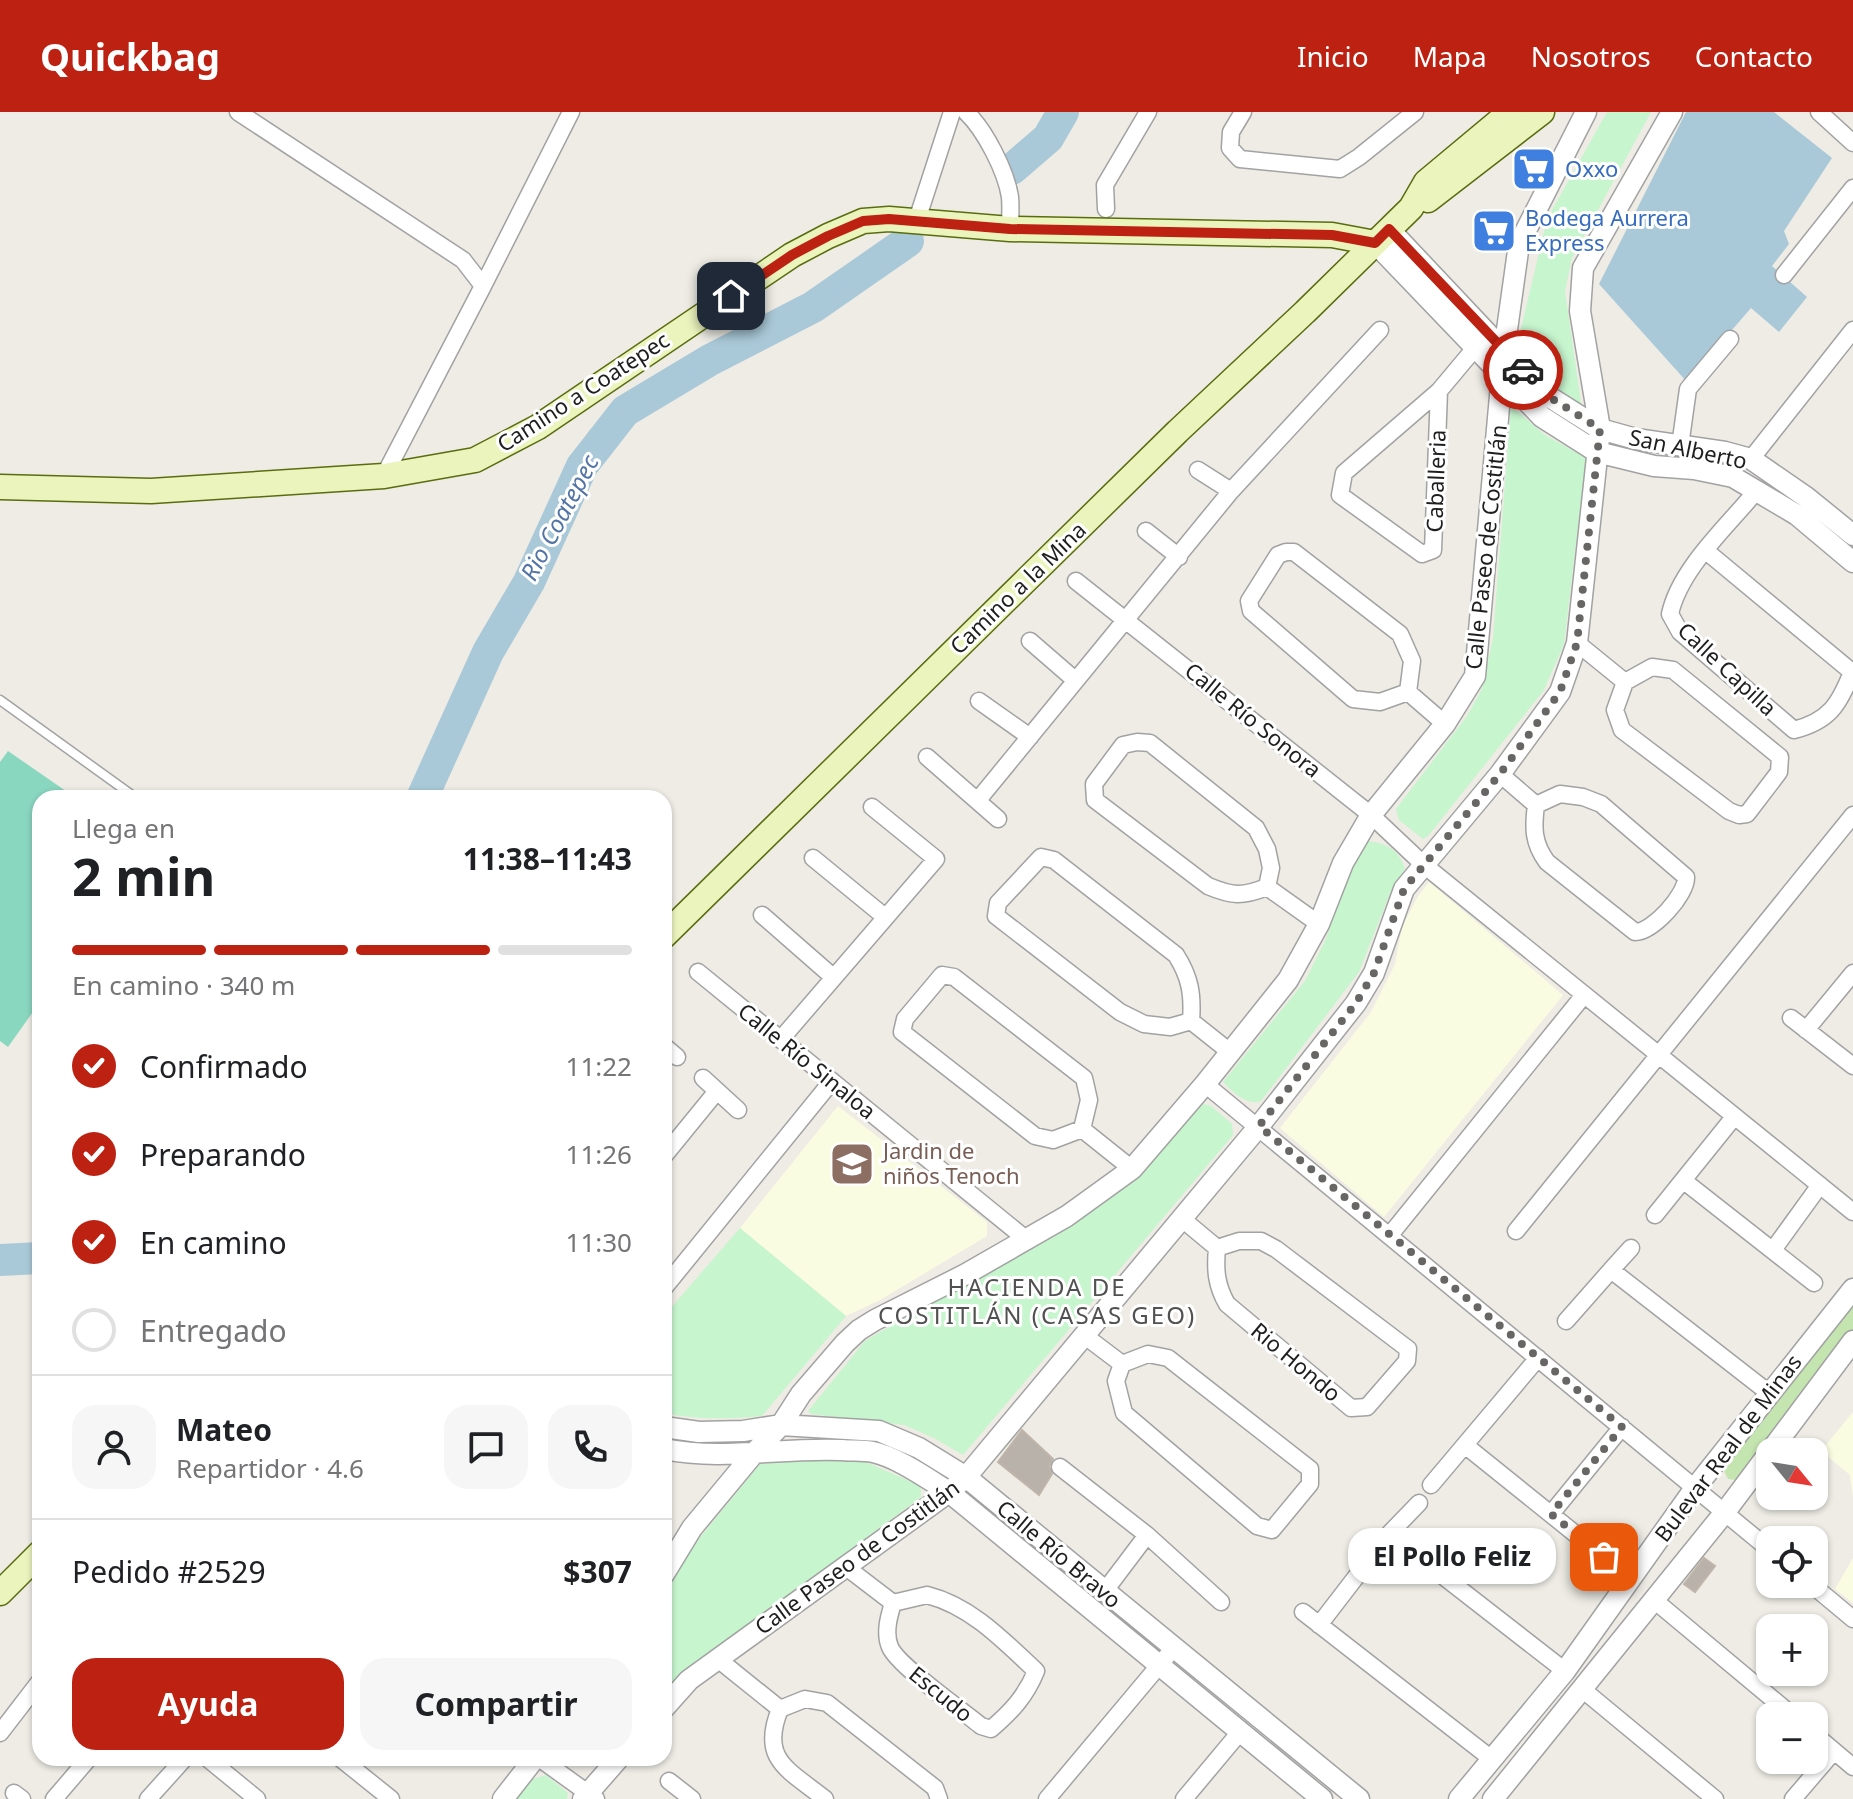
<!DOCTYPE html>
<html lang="es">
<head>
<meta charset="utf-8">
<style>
	body { margin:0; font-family:"Noto Sans",sans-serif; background:#f6f6f6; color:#202124; height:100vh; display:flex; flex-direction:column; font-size:30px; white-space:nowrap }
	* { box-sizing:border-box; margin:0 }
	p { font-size:26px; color:#757577 }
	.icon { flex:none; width:44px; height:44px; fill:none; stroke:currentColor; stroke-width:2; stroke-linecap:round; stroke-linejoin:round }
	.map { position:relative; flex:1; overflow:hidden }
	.details { position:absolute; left:32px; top:678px; width:640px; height:976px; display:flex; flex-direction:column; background:#fff; border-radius:24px; box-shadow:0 2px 6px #0004 }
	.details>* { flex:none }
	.needle { width:52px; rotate:120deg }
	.tools { position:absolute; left:1756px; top:1326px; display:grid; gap:16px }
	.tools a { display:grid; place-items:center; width:72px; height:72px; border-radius:16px; background:#fff; box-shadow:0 2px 6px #0004; font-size:40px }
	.pin { position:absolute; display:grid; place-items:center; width:68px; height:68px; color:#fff; margin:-34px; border-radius:16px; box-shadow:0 4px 12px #0006 }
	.courier { position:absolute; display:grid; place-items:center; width:80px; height:80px; margin:-40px; border:6px solid #bc2111; border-radius:50%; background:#fff; color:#222; box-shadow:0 2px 10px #0007 }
	.bubble { position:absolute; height:56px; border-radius:24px; background:#fff; box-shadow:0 2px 6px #0004; font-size:26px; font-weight:700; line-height:56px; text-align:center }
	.headline em { font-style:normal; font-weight:700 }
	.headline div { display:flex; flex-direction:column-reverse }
	.headline { display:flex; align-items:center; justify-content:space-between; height:136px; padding:0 40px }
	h1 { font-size:52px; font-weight:700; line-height:60px }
	.bar { display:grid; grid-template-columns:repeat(4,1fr); gap:12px 8px; align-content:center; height:96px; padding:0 40px }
	.bar i { height:10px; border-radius:6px; background:#e0e0e0 }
	.bar .current { background:#bc2111 }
	.bar p { grid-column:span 4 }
	.line { display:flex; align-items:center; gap:20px; padding:0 40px; border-top:2px solid #e0e0e0 }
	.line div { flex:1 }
	.round { display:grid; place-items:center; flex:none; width:84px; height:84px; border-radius:24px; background:#f6f6f6 }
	ol { padding:0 40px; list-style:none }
	li { display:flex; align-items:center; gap:24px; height:88px }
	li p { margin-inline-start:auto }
	li .icon { padding:8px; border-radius:50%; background:#bc2111; color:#fff; stroke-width:4 }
	li:last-child { color:#757577 }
	li i { width:44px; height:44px; border:4px solid #e0e0e0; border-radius:50% }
	.cta { display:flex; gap:16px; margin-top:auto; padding:16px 40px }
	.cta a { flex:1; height:92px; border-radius:24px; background:#bc2111; color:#fff; font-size:32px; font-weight:700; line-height:92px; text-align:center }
	.cta a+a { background:#f6f6f6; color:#202124 }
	header { display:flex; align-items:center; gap:48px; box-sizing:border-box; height:112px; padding:0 40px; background:#bc2111; color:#fff }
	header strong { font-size:38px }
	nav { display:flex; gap:44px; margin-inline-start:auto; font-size:28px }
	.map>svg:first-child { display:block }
	.education { fill:#fafce1 }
	.grass { fill:#c4e4b0 }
	.park { fill:#c6f5ce }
	.pitch { fill:#8ad7c0 }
	.water { fill:#aac9d8 }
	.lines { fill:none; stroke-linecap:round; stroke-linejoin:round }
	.river { stroke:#aac9d8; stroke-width:32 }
	.building { fill:#b8b2ab; stroke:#bfb5a9; stroke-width:2 }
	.service-casing { stroke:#a2a2a2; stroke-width:11 }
	.minor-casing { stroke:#a2a2a2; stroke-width:19 }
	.tertiary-casing { stroke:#a2a2a2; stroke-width:23 }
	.secondary-casing { stroke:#596d0e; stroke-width:27 }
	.service { stroke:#fff; stroke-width:8 }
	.minor { stroke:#fff; stroke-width:16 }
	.tertiary { stroke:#fff; stroke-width:20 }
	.secondary { stroke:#ecf4be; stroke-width:24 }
	.done { stroke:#676664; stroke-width:8; stroke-dasharray:0 14.4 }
	.route { stroke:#bc2111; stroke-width:10 }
	.labels { text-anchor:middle; stroke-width:6; stroke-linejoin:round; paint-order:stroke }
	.shop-label { font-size:22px; fill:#366cbe; stroke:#fff; text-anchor:start }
	.street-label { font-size:22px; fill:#1e1e1e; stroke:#fff }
	.education-label { font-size:22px; fill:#785e54; stroke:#fff; text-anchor:start }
	.water-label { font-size:24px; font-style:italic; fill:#5374a6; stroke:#fff }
	.neighbourhood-label { font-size:24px; letter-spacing:2px; fill:#515151; stroke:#fff }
</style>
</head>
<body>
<header>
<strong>Quickbag</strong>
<nav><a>Inicio</a><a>Mapa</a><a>Nosotros</a><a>Contacto</a></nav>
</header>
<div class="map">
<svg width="1853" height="1687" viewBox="0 0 1853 1687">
	<rect width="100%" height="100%" fill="#eeece5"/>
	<path class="education" d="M1429,770L1563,883L1384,1105L1280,1016L1371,900L1395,852L1402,815L1418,784Z
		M838,994L987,1110V1124L880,1188L846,1204L740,1116Z
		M1853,1300V1385L1850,1363L1821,1339Z
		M1853,1446V1491L1835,1477Z"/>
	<path class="grass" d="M1853,1187V1218L1737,1368L1728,1367L1723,1357Z"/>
	<path class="park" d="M1607,0H1651L1572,146L1565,179L1582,298L1546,269L1518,238L1519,225L1547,107Z
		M1511,294L1545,323L1586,346L1564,532L1544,578L1429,723L1423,727L1399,708L1396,697L1467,604L1482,577L1493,526Z
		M1367,729C1387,731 1398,738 1405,756L1390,781L1359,860L1261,989C1246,994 1233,980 1223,970L1305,869L1325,829L1346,770Z
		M1203,992L1211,994L1232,1012L1233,1023L963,1343L934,1326L904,1313L811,1302L808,1299L865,1229L1103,1090L1153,1048Z
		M740,1116L846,1204L762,1304C730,1307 696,1308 664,1301V1204Z
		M827,1347L866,1350L921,1374V1385L674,1568L664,1580V1486L680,1450L760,1352Z
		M546,1663L568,1681L567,1687H516L533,1667Z"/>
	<path class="pitch" d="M8,639L76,686H40V890L8,935L0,929V650Z"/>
	<path class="water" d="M1686,0H1774L1832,46L1784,119L1789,132L1772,154L1807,185L1779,220L1751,196L1687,270L1599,172Z"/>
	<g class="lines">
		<path class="river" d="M1012,57L1048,26L1063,0
			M422,686L488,540L529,470L582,354L625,299L710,248L813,195L908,129
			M0,1148L40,1146"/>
	</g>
	<path class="building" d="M1022,1318L1053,1347L1049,1354L1052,1362L1039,1383L998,1350Z
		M1704,1446L1715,1454L1695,1480L1684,1472Z"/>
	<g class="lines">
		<g class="service-casing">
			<path id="service" d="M0,588L136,686"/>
		</g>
		<g class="minor-casing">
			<path id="minor" d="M238,0L463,148L483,174L384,364
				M966,0C985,18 1006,59 1010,85C1011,95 1010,107 1010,117
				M1243,0L1231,20L1230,36L1240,47L1340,57L1359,45L1415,0
				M1819,0L1853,31
				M1106,97L1105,73L1148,0
				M917,108L952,0
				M1784,163L1853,76
				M483,174L571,0
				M1439,279L1433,438L1422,442L1340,383L1344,361L1439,279L1475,236
				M1680,334L1688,277L1730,227
				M1751,347L1853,218
				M1198,358L1231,379
				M1146,419L1179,445
				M1706,439L1852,560C1839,593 1829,609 1794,618L1680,520L1670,502C1680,456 1728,414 1757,378
				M1286,440H1294L1400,522L1412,549L1408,580L1380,590L1353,587L1251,499L1249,489L1278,443Z
				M1076,469L1371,703L1424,753L1853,1100
				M1030,529L1075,568
				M1577,531L1625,570
				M1652,555L1673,558L1780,645L1779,660L1747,702L1739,703L1729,699L1622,618L1615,598L1625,570Z
				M1408,580L1445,612
				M979,589L1030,625
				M1137,630L1150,631L1256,716L1267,737L1271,756L1267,775C1242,785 1232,784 1208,774L1095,688L1094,672L1123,633Z
				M927,645L998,707
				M1500,662L1536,693
				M1560,682L1583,685L1601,692L1686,765C1687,782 1653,820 1635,820L1547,750C1533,731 1533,716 1536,693Z
				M978,688L1231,379L1380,218
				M1041,745L1054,748L1176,843C1190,865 1193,882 1191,909L1170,915L1144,912L1120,900L996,804L998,791Z
				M813,746L885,805
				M1267,775L1319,812
				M762,803L833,865
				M698,860L1027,1128
				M942,863L954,865L1084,966L1089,988L1082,1017L1053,1028L1035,1024L902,920L905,907Z
				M1791,906L1853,954
				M1191,909L1230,940
				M1806,918L1853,861
				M781,927L936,747L872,695
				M664,934L677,945
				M703,966L738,998
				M1205,972L1770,1438
				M1082,1017L1132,1057
				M664,1044L717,979
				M1684,1069L1814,1171
				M1655,1103L1734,1005
				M1181,1106L1217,1136
				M1516,1119L1853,703
				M1390,1123L1584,883
				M1239,1129H1261L1276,1137L1408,1237L1407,1249L1367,1295L1351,1296L1227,1192C1216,1173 1215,1157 1217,1136Z
				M1773,1138L1820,1073
				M1611,1158L1631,1136
				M664,1176L832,969
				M1566,1209L1611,1158L1769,1281
				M1085,1224L1122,1252
				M1148,1242L1168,1246L1310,1357V1372L1272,1418L1257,1414L1124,1301L1116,1269L1122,1252Z
				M1466,1334L1604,1445
				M1060,1355L1147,1423L1221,1490
				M1431,1373L1538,1246
				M1551,1402L1622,1315
				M1389,1422L1565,1559
				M846,1455L893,1491
				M1811,1472L1853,1507
				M1104,1480L1147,1423
				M927,1483C971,1494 1004,1529 1036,1559C1026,1584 1011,1600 991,1617L981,1614C962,1598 898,1554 890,1535C884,1521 889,1504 893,1491Z
				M1654,1488L1793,1604
				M1303,1500L1493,1648
				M1319,1513L1389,1422L1419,1391
				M719,1548L780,1597
				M1582,1577L1715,1687
				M0,1621L40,1569
				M1814,1622L1853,1655
				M207,1646L257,1687
				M340,1646L391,1687
				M539,1646L596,1687
				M669,1669L692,1687
				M14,1681L22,1687
				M54,1687L89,1646
				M148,1687L185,1646
				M825,1687C789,1658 759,1648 780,1597L805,1587L827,1591L935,1676L939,1687
				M1047,1687L1167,1544
				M1184,1687L1240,1620
				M1793,1687L1834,1639"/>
		</g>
		<g class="tertiary-casing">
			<path id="tertiary" d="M1389,117L1504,239L1551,286L1600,317L1636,327L1725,340L1751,347L1806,385L1853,423
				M1375,131L1542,305L1597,340L1654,354L1694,357L1733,365L1797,403L1853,450
				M664,1315L699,1320L743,1319L781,1313L879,1319L919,1336L966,1365L1359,1687
				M664,1337C723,1349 782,1335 842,1338C852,1339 863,1338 873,1340C897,1345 928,1367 949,1380L1322,1687
				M664,1462L692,1416L755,1340L781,1313L801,1282L845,1231L859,1218L875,1208L966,1162L1067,1104L1132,1057L1205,972L1288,868L1319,812L1343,751L1371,703L1445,612L1475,564L1504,239L1519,132L1586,0
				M664,1596L689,1568L949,1380L966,1365L1259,1014L1356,891L1374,861L1404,777L1500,662L1560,580L1577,531L1600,317L1580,199L1583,156L1672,0
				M503,1687L535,1646
				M583,1687L619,1646
				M1459,1687L1565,1559L1695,1376L1853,1177
				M1493,1687L1725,1400L1853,1229"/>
		</g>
		<g class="secondary-casing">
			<path id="secondary" d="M1428,88L1542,0
				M0,375L151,379L384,364L475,348L538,315L792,143L828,124L863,109L889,107L1010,117L1332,123L1375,131
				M664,824L1178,319L1305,200L1411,96L1426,70L1510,0
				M0,1481L40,1441"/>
		</g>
		<use href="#service" class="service"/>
		<use href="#minor" class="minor"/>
		<use href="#tertiary" class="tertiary"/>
		<use href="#secondary" class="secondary"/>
	</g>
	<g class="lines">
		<path class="done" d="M1523,258L1551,286L1600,317L1577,531L1560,580L1500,662L1404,777L1374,861L1356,891L1259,1014L1622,1315L1551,1402L1604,1445"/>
		<path class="route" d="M731,184L792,143L828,124L863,109L889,107L1010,117L1332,123L1375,131L1389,117L1523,258"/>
	</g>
	<defs>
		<g id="supermarket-square" transform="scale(2.3)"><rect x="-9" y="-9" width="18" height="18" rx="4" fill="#3f7fe0" stroke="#fff"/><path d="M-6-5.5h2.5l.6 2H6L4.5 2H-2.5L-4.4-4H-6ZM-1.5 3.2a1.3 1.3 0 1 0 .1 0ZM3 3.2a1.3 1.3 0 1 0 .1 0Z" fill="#fff"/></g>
		<g id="school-square" transform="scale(2.3)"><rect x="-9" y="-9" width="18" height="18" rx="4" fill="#8d6e63" stroke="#fff"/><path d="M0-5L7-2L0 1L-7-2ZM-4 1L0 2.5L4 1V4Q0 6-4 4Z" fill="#fff"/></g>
	</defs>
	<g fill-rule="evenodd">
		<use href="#supermarket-square" x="1534" y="57"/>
		<use href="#supermarket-square" x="1494" y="119"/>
		<use href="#school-square" x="852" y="1052"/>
	</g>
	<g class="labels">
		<g class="shop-label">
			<text x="1565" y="65">Oxxo</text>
			<text x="1525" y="114">Bodega Aurrera<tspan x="1525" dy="25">Express</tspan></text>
		</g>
		<g class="street-label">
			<text transform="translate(583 280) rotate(-33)" y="8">Camino a Coatepec</text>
			<text transform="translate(1688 337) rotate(12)" y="8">San Alberto</text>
			<text transform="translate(1436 369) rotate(-88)" y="8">Caballeria</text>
			<text transform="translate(1486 435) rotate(-84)" y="8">Calle Paseo de Costitlán</text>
			<text transform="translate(1018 476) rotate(-44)" y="8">Camino a la Mina</text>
			<text transform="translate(1727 557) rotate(43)" y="8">Calle Capilla</text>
			<text transform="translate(1253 608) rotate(39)" y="8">Calle Río Sonora</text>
			<text transform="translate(807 949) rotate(39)" y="8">Calle Río Sinaloa</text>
			<text transform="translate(1296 1250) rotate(40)" y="8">Rio Hondo</text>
			<text transform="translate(1728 1336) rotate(-53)" y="8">Bulevar Real de Minas</text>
			<text transform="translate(1059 1442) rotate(40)" y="8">Calle Río Bravo</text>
			<text transform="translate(857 1445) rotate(-36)" y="8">Calle Paseo de Costitlán</text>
			<text transform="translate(941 1582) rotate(39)" y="8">Escudo</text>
		</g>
		<g class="education-label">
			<text x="883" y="1047">Jardin de<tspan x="883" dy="25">niños Tenoch</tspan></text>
		</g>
		<g class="water-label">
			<text transform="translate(560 406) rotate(-62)" y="8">Rio Coatepec</text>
		</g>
		<g class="neighbourhood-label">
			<text x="1037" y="1184">HACIENDA DE<tspan x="1037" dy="28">COSTITLÁN (CASAS GEO)</tspan></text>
		</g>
	</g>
</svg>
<div class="tools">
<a><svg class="needle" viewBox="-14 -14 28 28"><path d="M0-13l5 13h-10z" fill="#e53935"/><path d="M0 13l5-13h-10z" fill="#757577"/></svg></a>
<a><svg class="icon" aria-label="locate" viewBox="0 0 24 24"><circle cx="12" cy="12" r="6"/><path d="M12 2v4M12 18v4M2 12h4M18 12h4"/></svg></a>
<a>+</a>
<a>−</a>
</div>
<div class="pin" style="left:1604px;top:1445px;background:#ea580c"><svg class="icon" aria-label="bag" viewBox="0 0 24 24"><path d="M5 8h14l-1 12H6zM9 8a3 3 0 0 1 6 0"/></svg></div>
<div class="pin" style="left:731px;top:184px;background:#1f2937"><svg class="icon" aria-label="home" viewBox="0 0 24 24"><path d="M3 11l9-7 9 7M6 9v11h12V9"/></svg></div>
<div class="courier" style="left:1523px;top:258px"><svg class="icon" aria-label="car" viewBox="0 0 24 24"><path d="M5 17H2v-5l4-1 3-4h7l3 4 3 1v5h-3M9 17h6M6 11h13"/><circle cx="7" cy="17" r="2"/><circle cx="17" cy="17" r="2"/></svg></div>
<div class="bubble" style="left:1348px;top:1416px;width:208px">El Pollo Feliz</div>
<section class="details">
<div class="headline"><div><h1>2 min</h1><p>Llega en</p></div><em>11:38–11:43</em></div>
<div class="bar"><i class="current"></i><i class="current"></i><i class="current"></i><i></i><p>En camino · 340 m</p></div>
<ol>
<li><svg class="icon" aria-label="check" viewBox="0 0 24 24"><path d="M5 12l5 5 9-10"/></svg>Confirmado<p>11:22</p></li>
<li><svg class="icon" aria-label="check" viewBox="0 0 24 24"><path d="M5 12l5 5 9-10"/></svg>Preparando<p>11:26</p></li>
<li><svg class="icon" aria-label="check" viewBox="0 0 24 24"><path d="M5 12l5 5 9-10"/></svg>En camino<p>11:30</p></li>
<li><i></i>Entregado</li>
</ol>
<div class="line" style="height:144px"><a class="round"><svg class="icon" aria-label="person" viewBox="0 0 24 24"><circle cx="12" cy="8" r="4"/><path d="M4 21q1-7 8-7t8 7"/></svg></a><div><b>Mateo</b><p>Repartidor · 4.6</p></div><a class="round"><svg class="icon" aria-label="chat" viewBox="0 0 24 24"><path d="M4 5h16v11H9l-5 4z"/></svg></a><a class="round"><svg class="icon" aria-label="phone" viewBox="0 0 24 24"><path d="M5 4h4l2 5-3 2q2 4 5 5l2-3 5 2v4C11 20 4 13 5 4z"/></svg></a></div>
<div class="line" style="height:104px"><div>Pedido #2529</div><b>$307</b></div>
<div class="cta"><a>Ayuda</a><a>Compartir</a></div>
</section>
</div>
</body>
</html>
